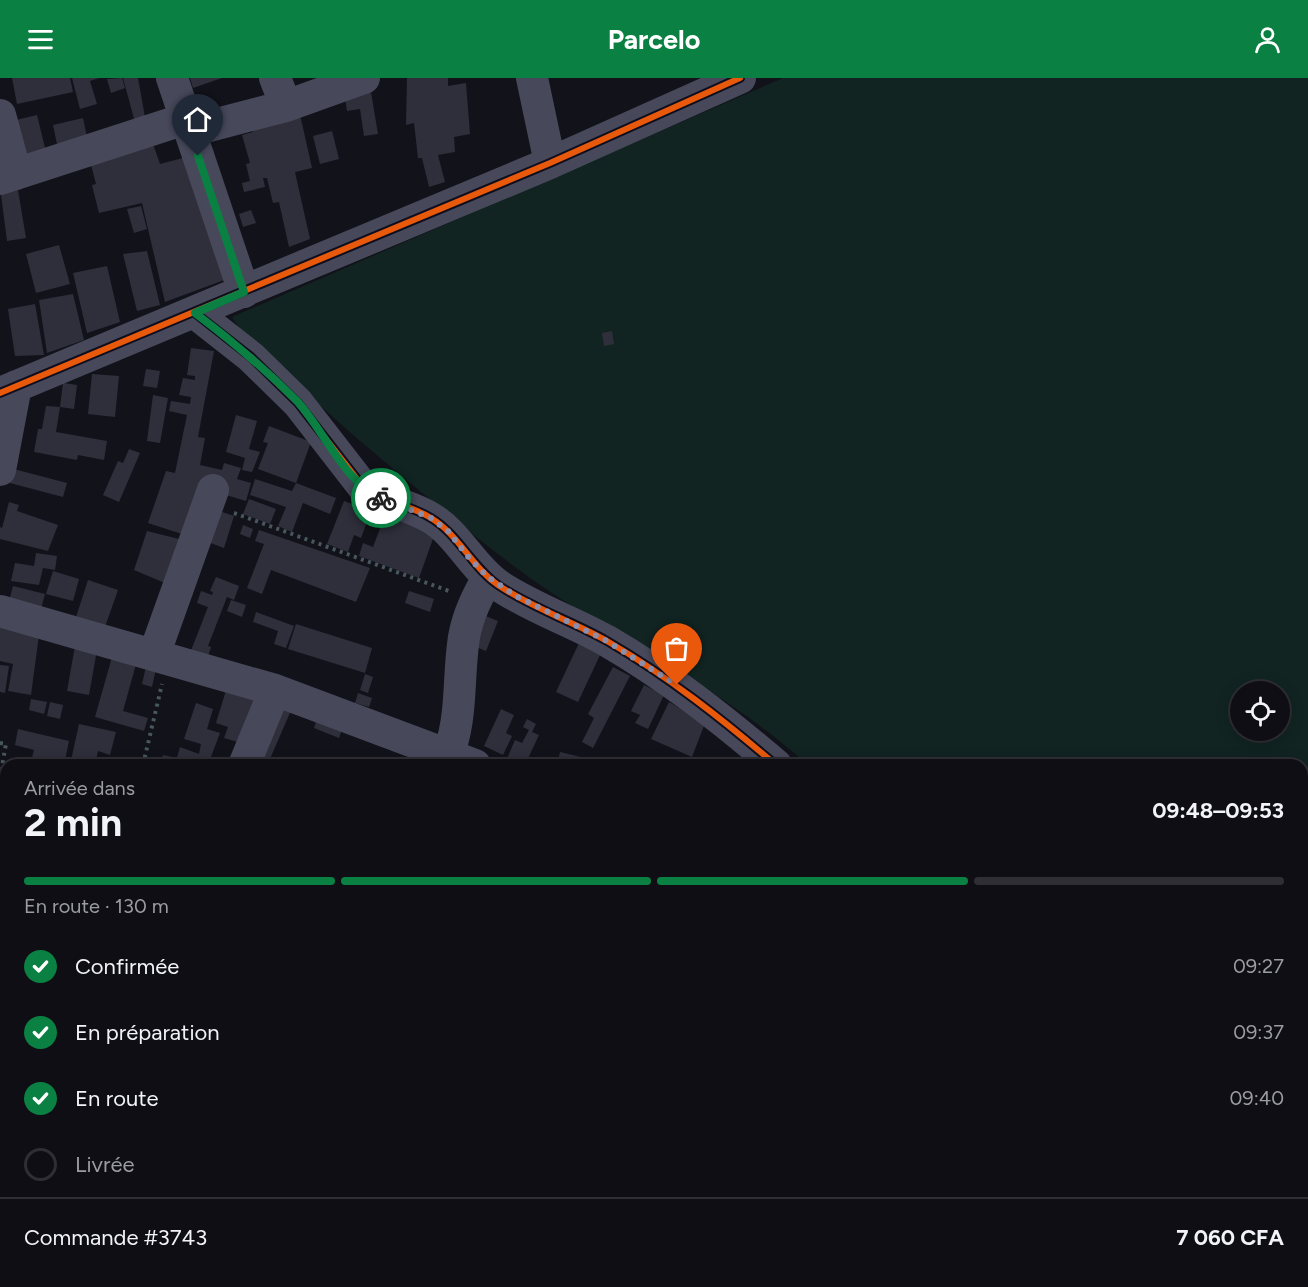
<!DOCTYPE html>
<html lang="fr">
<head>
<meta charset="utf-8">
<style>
	body { margin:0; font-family:Figtree,sans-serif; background:#1c1c22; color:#f1f3f6; height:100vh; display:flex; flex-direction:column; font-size:22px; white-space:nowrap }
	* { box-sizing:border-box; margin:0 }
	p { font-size:20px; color:#9b9ca0 }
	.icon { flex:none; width:33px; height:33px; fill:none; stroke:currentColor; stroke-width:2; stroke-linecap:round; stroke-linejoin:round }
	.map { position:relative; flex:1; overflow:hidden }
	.side { position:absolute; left:0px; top:681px; width:1308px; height:528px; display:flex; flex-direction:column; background:#0e0e14; border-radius:18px 18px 0 0; box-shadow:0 3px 15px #0003,0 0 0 2px #2e2e34 }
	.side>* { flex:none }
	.tools { position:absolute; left:1230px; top:603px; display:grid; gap:12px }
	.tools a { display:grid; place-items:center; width:60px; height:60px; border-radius:50%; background:#0e0e14; box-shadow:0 3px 15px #0003,0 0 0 2px #2e2e34; font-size:30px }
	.pin { position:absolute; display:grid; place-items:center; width:51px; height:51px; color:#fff; margin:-62px -26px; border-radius:50% 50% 50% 0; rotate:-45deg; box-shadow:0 0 6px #0007 }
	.pin .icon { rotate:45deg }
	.courier { position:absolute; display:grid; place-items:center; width:60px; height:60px; margin:-30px; border:4px solid #0b8043; border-radius:50%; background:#fff; color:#222; box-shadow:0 2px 8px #0007 }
	.head em { font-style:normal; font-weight:700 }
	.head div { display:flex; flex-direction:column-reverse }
	.head { display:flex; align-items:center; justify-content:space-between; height:102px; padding:0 24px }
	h1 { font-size:39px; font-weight:700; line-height:45px }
	.bar { display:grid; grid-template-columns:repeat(4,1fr); gap:9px 6px; align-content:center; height:72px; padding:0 24px }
	.bar i { height:8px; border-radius:4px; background:#2e2e34 }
	.bar .active { background:#0b8043 }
	.bar p { grid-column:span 4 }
	.line { display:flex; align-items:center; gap:15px; padding:0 24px; border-top:2px solid #2e2e34 }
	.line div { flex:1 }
	ol { padding:0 24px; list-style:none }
	li { display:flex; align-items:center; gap:18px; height:66px }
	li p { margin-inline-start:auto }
	li .icon { padding:6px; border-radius:50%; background:#0b8043; color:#fff; stroke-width:4 }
	li:last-child { color:#9b9ca0 }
	li i { width:33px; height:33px; border:3px solid #2e2e34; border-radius:50% }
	header { display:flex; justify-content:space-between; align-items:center; height:78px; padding:0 24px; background:#0b8043; color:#fff; font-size:27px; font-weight:700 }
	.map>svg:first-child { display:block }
	.green { fill:#112421; fill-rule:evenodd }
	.building { fill:#2f2f3c }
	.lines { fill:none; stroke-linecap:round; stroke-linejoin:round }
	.path { stroke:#48575e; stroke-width:4; stroke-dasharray:3 4.5; stroke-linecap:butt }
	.minor { stroke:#47495b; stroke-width:32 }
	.cycleway-casing { stroke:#0e0e1e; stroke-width:10 }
	.cycleway { stroke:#e8590c; stroke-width:6 }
	.done { stroke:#8c8eac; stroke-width:6; stroke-dasharray:0 10.8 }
	.route { stroke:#0b8043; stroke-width:8 }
</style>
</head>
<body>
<header><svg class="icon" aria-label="menu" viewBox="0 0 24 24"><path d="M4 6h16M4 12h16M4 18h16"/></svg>Parcelo<svg class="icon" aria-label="person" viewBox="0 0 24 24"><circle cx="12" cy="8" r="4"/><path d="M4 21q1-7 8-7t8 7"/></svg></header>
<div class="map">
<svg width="1308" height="1209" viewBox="0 0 1308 1209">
	<rect width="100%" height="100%" fill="#12121a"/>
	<path class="green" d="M783,0H1308V1032L1302,1030V687H808C728,615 629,567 540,507C503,481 467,452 432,423C364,368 300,312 239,250L232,239ZM1240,614H1280V652H1240Z"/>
	<path class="building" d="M12,0H70L73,14L17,26Z
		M72,0H99L90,3L97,26L80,31Z
		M122,0L125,10L111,15L107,1Z
		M123,0H138L146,45L136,48Z
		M190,0H222L193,10Z
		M407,0H448V8L466,5L470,56L454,59L455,74L438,77L445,104L429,109L422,80H418L414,45L406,47Z
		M371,14L378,56L364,58L360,31L347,33L345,20Z
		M299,32L312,90L295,94L310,161L289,169L279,124L273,125L267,100H263L265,109L244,114L242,105L250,103L246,86L250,85L242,57L253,54L250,43Z
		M37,37L46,74L20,80L12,43Z
		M83,40L88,64L58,71L53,47Z
		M332,53L339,81L320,86L313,58Z
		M153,66L160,86L183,80L227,201L165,224L142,125L99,135L92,107L96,106L90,83Z
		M17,106L26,160L7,163L0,109Z
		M141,128L147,151L134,155L127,131Z
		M251,132L256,145L243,149L239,136Z
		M59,167L70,206L36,215L26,176Z
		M147,173L160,227L137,233L123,176Z
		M107,188L120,244L87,255L73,195Z
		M73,216L84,262L47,275L39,222Z
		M35,226L44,277L15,278L8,231Z
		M612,253L614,266L604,268L602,255Z
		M191,270L214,273L198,359L205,360L200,387L222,392L224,385L241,390L237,401L251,405L246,423L216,414L188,458L148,445L166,393L175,395L187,337L169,333L171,323L190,326L191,319L179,317L183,300L195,302V298L187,297Z
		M146,291L160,293L157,310L143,308Z
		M92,296L119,298L115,339L88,336Z
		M63,305L77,307L74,331L60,329Z
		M153,317L168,320L160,365L147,363Z
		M46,328L60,329L56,354L107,363L104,382L78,377L77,382L34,374L38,351H42Z
		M236,337L257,343L249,371L260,374L252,394L242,392L245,380L226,374Z
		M269,348L311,364L296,405L258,391L268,365L263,364Z
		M129,371L140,375L119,424L103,417L118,383L123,385Z
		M10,390L67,405L63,419L6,404Z
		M255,401L292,413L296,405L336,420L330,436L303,425L292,454L278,448L286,429L250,417Z
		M249,421L276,431L270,446L243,436Z
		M344,423L371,433L361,460L354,457L348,474L327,466Z
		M9,424L19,427L17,433L58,447L48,473L0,461V449L2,450Z
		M210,430L234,438L224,470L200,461Z
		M385,437L435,455L419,500L359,478L363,465L373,469Z
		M243,447L253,451L250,460L240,456Z
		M259,452L370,490L356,524L271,492L262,516L247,510L264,466L255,463Z
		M147,453L187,463L172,508L134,492Z
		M36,475L57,478L55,492L43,490L39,507L11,503L15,485L34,488Z
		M53,493L79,501L73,523L46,516Z
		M216,499L239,508L234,522L227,519L208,568L211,569L207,581L190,575L208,529L197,525L201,513L212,517L213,514L210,513Z
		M88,502L118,512L105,549L76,539Z
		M13,508L45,516L41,531L9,523Z
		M409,513L434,521L430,534L405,525Z
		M231,522L246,527L242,539L227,533Z
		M256,534L294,548L286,570L274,566L278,553L253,544Z
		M483,537L498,543L486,573L471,567Z
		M296,546L372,570L365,595L288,571Z
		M0,547L39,557L31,617L8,613L13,586L0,583Z
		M579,565L601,575L578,624L556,614Z
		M75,568L97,572L89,617L67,613Z
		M114,572L138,579L123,633L148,640L144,653L95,639Z
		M147,584L157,586L152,609L142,606Z
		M0,587L9,588L5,615L0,614Z
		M613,589L630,598L593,670L582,664L594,640L588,636Z
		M365,596L373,599L368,615L360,612Z
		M644,607L664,617L648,651L635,645L640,637L631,633Z
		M227,609L256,617L241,665L224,660L228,649L216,645Z
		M358,615L372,620L369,629L355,625Z
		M31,621L47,624L44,636L29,632Z
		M279,622L293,628L269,683L255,677Z
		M50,624L63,627L60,641L47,638Z
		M669,624L705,645L692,679L707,682L706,687H690L692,679L651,661Z
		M196,625L213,631L207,651L220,655L211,679L217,682L215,687H160L163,677L177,680L180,669L199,676L201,666L184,661Z
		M501,631L514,637L506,655L512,658L503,677L484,668Z
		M318,637L344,646L339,660L314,650Z
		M527,641L536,646L532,654L539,657L525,687H515L506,683L515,662L522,665L529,652L523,649Z
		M79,646L116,654L110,677L98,673L95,687H70Z
		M18,651L69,663L64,687H30L34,672L15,667Z
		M560,674L585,680L583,687H557Z
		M0,808L6,809L1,838H0Z
		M0,854L6,855V885L0,884Z
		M4,978L6,979V1031L0,1030Z
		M1302,1085L1308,1086V1158L1302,1157Z
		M0,1101L6,1102V1157L0,1156Z
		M89,1203H137L142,1204L141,1209H87Z
		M287,1203H311L310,1209H286Z
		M622,1203H642L640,1209H620Z
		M661,1203H683L681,1209H659Z
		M911,1203H966L969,1204L968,1209H910Z
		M1034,1203H1062V1209H1033Z
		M1168,1203H1187L1189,1209H1169Z
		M1224,1203H1247L1248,1209H1225Z"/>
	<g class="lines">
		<path class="path" d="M234,435L449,513
			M0,665L6,666L0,699
			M143,687L162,606
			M1094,1203V1209"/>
		<path class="minor" d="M172,0L244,214
			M275,0L286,28
			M532,0L550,85
			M0,37L16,96
			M190,53L286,28L364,0
			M0,101L185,41
			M195,235L251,279L298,325L364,410C385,424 410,427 431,440C458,456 472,489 498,507C532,530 572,543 607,563C669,599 722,641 776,687
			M0,315L550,85L740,0
			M0,392L16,308
			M0,533L275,612L475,687
			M154,577L213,412
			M244,687L275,612
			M444,687C464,643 457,604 464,559C468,537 477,519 488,499
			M0,769L6,770
			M0,937L6,938
			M1302,1048L1308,1051
			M0,1097L6,1098
			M1302,1177H1308
			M464,1203L485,1209
			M602,1209L604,1203"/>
		<g class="cycleway-casing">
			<path id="cycleway" d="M195,235L251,279L298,325L364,410C385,424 410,427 431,440C458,456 472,489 498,507C532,530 572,543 607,563C669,599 722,641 776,687
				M0,315L550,85L740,0"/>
		</g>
		<use href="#cycleway" class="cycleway"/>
	</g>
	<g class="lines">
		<path class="done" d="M381,420L431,440L449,454L469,480L488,499L516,518L605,562L677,607"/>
		<path class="route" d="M198,78L244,214L195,235C231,262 265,291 297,323C322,350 347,407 381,420"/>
	</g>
</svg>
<div class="tools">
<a><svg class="icon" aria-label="locate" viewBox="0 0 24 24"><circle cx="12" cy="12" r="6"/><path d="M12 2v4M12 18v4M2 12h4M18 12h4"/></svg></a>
</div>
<div class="pin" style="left:677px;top:607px;background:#ea580c"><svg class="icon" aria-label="bag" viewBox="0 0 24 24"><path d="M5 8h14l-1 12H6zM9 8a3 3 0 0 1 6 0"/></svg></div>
<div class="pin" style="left:198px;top:78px;background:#1f2937"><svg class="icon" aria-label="home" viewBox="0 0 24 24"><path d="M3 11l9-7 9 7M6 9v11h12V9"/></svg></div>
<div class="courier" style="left:381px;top:420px"><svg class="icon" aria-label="bike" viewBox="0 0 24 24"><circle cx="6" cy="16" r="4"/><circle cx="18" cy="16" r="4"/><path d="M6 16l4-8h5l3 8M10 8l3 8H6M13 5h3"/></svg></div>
<section class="side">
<div class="head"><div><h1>2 min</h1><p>Arrivée dans</p></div><em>09:48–09:53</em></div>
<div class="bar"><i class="active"></i><i class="active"></i><i class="active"></i><i></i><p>En route · 130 m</p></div>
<ol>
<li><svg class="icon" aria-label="check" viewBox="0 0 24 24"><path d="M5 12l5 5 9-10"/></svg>Confirmée<p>09:27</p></li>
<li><svg class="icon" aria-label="check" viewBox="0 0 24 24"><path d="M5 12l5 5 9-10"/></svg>En préparation<p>09:37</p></li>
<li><svg class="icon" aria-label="check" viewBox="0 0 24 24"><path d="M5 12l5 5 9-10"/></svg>En route<p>09:40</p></li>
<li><i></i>Livrée</li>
</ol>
<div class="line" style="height:78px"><div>Commande #3743</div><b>7 060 CFA</b></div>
</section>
</div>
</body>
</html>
